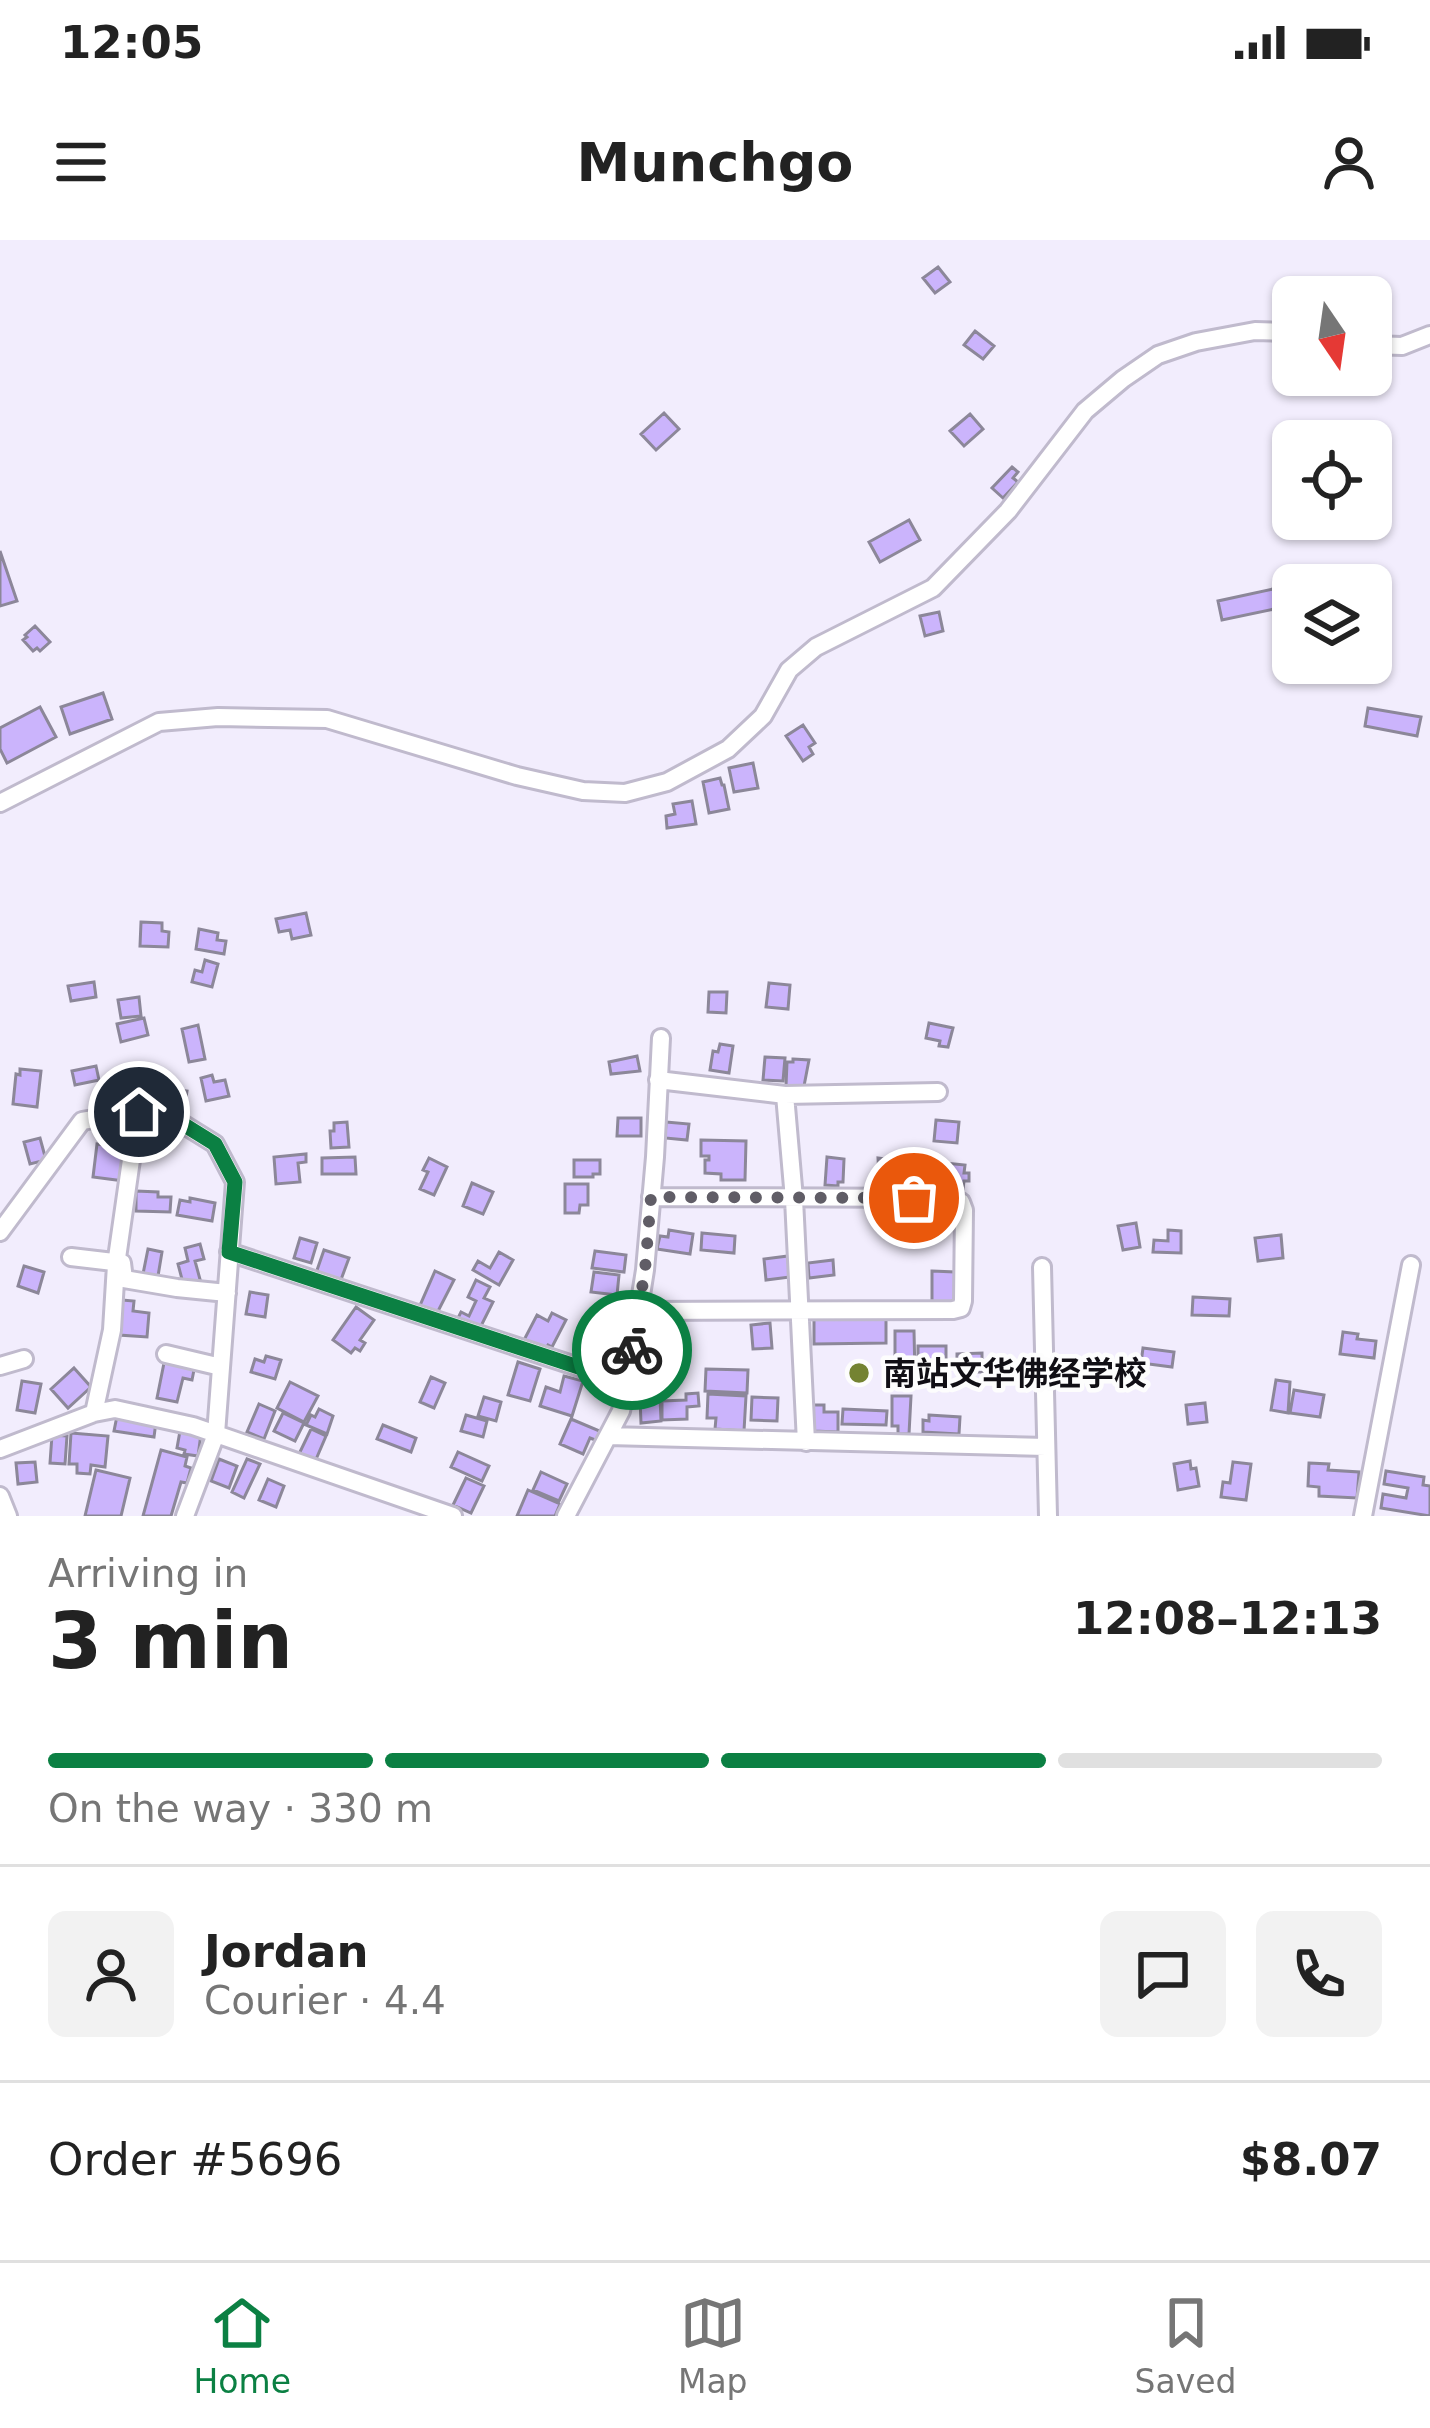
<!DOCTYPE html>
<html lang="en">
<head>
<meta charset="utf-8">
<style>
	body { margin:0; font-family:"DejaVu Sans","Noto Sans SC",sans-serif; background:#f2f2f2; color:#222; height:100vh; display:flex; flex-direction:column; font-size:45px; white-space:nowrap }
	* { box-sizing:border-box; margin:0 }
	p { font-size:39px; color:#767676 }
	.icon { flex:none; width:66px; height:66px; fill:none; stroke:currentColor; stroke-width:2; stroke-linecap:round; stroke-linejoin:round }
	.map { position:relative; height:1276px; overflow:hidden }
	.sheet { display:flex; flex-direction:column; background:#fff; flex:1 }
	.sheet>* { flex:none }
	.needle { width:78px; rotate:167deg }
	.buttons { position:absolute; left:1272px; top:36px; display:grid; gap:24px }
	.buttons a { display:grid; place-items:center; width:120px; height:120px; border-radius:18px; background:#fff; box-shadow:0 3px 9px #0004; font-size:60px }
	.pin { position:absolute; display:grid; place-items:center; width:102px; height:102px; color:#fff; margin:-51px; border:6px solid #fff; border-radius:50%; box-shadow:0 3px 12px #0007 }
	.courier { position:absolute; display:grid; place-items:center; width:120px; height:120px; margin:-60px; border:9px solid #0b8043; border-radius:50%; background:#fff; color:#222; box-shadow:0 3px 15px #0007 }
	.headline em { font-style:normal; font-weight:700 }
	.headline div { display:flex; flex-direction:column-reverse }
	.headline { display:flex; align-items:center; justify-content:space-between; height:204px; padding:0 48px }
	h1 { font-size:78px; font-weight:700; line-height:90px }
	.bar { display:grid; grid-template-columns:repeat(4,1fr); gap:18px 12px; align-content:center; height:144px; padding:0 48px }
	.bar i { height:15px; border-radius:9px; background:#e0e0e0 }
	.bar .active { background:#0b8043 }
	.bar p { grid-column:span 4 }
	.line { display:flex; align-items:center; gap:30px; padding:0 48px; border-top:3px solid #e0e0e0 }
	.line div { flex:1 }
	.round { display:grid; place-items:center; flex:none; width:126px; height:126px; border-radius:18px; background:#f2f2f2 }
	.status { display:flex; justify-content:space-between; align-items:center; height:84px; padding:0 60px; background:#fff; direction:ltr }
	.status svg { height:33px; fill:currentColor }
	header { display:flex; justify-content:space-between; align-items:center; height:156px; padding:0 48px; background:#fff; font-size:54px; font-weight:700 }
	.dock { display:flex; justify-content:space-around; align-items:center; height:168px; border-top:3px solid #e0e0e0; background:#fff; font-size:33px; color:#767676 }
	.dock a { display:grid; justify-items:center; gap:6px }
	.dock .active { color:#0b8043 }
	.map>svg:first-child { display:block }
	.building { fill:#cbb4fc; stroke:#8c8799; stroke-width:3 }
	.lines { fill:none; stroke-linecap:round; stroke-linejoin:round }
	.minor-casing { stroke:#c0bacd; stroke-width:22 }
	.minor { stroke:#fff; stroke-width:16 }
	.done { stroke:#605d66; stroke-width:12; stroke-dasharray:0 21.6 }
	.route { stroke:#0b8043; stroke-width:15 }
	.poi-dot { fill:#748332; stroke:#fdfdfd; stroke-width:4.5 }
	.labels { text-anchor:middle; stroke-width:9; stroke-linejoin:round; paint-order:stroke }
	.poi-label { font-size:33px; font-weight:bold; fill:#110f15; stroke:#fdfdfd; text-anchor:start }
</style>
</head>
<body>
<div class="status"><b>12:05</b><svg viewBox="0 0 49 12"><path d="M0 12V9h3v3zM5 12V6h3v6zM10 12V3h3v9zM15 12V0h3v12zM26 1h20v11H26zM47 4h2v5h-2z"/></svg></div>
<header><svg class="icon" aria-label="menu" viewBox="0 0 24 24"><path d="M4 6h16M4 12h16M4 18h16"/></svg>Munchgo<svg class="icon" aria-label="person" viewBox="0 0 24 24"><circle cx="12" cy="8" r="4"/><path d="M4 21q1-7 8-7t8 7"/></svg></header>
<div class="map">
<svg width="1430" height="1276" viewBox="0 0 1430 1276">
	<rect width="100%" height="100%" fill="#f2edfd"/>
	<path class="building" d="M938,27L950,42L935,53L923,38Z
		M975,91L994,106L983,119L964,105Z
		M664,173L679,189L656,210L641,194Z
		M970,174L983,189L964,206L950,191Z
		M1012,227L1018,232L1013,238L1018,242L1003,258L992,248Z
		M909,280L920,300L880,322L869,302Z
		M0,311L17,361L0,366Z
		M1305,342L1306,345H1293V365L1222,380L1218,361Z
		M939,372L943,391L925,396L920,376Z
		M35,386L50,402L40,411L37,408L33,411L23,400L27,397L25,395Z
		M103,453L112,479L70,494L61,467Z
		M40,467L56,497L7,523L0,509V488Z
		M1368,468L1421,477L1417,496L1365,486Z
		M803,485L815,503L809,507L813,514L803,521L786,496Z
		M753,523L758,548L734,552L729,528Z
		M720,538L722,545H724L729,569L709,573L703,542Z
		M692,561L696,584L667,588L666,576L675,574L673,564Z
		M306,673L311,695L292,699L290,690L279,692L276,679Z
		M141,682L162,683V691L169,692L168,707L140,706Z
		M199,689L218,693L217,700L226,701L224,714L196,709Z
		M205,720L218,724L212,747L192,742L195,730L202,732Z
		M94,742L96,757L71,761L68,746Z
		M769,743L790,745L788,769L766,767Z
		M709,752H727L726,773L708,772Z
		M139,757L141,776L121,778L118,760Z
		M144,778L148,795L121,802L117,784Z
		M929,783L953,788L948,807L939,806L940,801L926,798Z
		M198,785L205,819L189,822L182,789Z
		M720,804L733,806L729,833L710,830L713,811L718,812Z
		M637,816L640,831L611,834L609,822Z
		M765,817L785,818L783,841L763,840Z
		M793,819L809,820L804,846H786L787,822H793Z
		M96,826L99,840L75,845L72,831Z
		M20,829L41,831L37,867L13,864L16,834L20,835Z
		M212,835L214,842L225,840L229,856L206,861L201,838Z
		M126,844L150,847L148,865L123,863Z
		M164,848L187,851L185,864L179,863V867L162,865Z
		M618,878H641V896H617Z
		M936,880L959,882L957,903L934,901Z
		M347,882L349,907L331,908L330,891H334V883Z
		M666,882L689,884L687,900L665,898Z
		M115,892L130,893L124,941L93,937L97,904L113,906Z
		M40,898L46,920L30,924L24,902Z
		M701,900L746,901L745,940H721V934L705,933V920H709V916H701Z
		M306,914V922L298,923L300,942L276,944L274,917Z
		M355,917L356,934H322V918Z
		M827,917L844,919L843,942H838V946L825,945Z
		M429,918L447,927L434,955L420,949L428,932L423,930Z
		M878,918L900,921L897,939L879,937Z
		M574,920H600V934H593V937H574Z
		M945,923L965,925L964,933H969V941H964L963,949L943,947Z
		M472,943L493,952L483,974L463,966Z
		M565,944H588V965H580L579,973H565Z
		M136,951L158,952V957H171L170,972L136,971Z
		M190,958L215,963L212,981L177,975L180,960L190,962Z
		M1136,983L1140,1007L1123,1010L1118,986Z
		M669,990L693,994L690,1014L657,1009L660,996L668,997Z
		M1168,990L1181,991V1013L1153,1012L1154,1000L1168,1001Z
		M702,993L735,996L734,1013L701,1010Z
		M1281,995L1283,1018L1258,1021L1255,998Z
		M300,998L317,1003L311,1023L294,1018Z
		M200,1004L204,1019L195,1021L201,1043L184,1047L178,1024L188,1021L185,1008Z
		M148,1009L162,1012L157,1042L142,1039Z
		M324,1010L349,1018L339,1045L315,1036Z
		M595,1011L626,1015L624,1032L592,1028Z
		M499,1012L513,1020L499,1045L473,1030L478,1021L490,1028Z
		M788,1016L790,1037L766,1040L764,1019Z
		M833,1020L834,1035L809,1038L808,1023Z
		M24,1026L44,1032L38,1053L18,1046Z
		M435,1031L454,1040L435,1077L418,1070Z
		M932,1031L955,1032V1065L932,1064Z
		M594,1032L619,1035L617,1055L591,1052Z
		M476,1040L490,1047L484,1058L493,1062L478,1092L456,1082L461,1072L469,1076L476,1061L468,1057Z
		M250,1052L268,1055L265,1077L246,1074Z
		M1193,1057L1230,1059L1229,1076L1192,1075Z
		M122,1060L134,1061L133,1071L149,1073L147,1097L119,1095Z
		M356,1067L374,1080L360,1100L365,1103L360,1111L355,1108L351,1113L333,1100Z
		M598,1067L622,1074L618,1089L594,1082Z
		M552,1073L566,1080L552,1107L548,1105L545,1110L524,1100L537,1075L548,1081Z
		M886,1076V1103L814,1104V1077Z
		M770,1083L772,1108L753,1109L751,1085Z
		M599,1088L630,1097L618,1136L605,1132L609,1120L591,1114Z
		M895,1091H914L915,1135H895Z
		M1343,1092L1358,1094L1357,1099L1376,1101L1374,1118L1340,1114Z
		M918,1106H946V1124H918Z
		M1143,1108L1174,1112L1172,1127L1141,1123Z
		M982,1113V1122H987V1132H976V1128L957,1129V1114Z
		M266,1116L281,1120L275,1139L251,1132L255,1119L264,1122Z
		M165,1118L195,1125L192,1140L183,1138L177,1162L157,1158Z
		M518,1122L540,1129L530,1161L508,1155Z
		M74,1128L91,1147L68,1168L51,1149Z
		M706,1129L748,1130L747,1153L705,1151Z
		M564,1136L583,1141L572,1176L540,1166L546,1147L560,1152Z
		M431,1137L445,1143L434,1168L420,1162Z
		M1276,1140L1290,1142L1288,1173L1271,1170Z
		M22,1141L41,1144L35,1173L17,1170Z
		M290,1142L318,1156L304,1182L277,1168Z
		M1294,1150L1324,1155L1320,1177L1290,1173Z
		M698,1153L699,1166L687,1167V1179L662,1180V1161L686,1160V1154Z
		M708,1154L746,1156L744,1191L715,1189L716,1178H707Z
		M892,1156H911L909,1194H898V1186H892Z
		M484,1157L501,1162L496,1181L478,1176Z
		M660,1157L661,1181L641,1183L640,1158Z
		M752,1157L778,1158L777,1181L751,1180Z
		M1205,1163L1207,1182L1188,1184L1186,1165Z
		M259,1164L275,1171L264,1199L247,1192Z
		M813,1165H824V1172H838V1192L813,1191Z
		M319,1169L333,1176L327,1194L306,1185L311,1175L315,1177Z
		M843,1169L887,1171L886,1185L842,1184Z
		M283,1173L304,1183L295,1201L274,1191Z
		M466,1175L487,1181L483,1197L461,1191Z
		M929,1175L960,1177L959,1194L923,1192V1180L929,1181Z
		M117,1176L156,1182L154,1197L114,1191Z
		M571,1179L602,1192L598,1201L590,1198L583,1214L560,1204Z
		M383,1185L416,1198L411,1212L377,1199Z
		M311,1189L326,1196L314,1224L298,1216Z
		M180,1191L201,1194L198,1216L184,1214L185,1210L177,1208Z
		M71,1193L108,1196L105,1227L91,1225L90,1234L77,1233V1224H69Z
		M52,1195L67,1196L65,1224L50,1223Z
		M161,1210L187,1217L185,1226L191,1228L187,1243L181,1242L171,1276H143Z
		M458,1212L489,1226L482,1241L451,1227Z
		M219,1219L237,1226L229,1248L211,1241Z
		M247,1219L260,1224L244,1258L232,1252Z
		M1190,1221L1191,1229L1196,1228L1199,1246L1178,1250L1174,1224Z
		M35,1222L37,1242L18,1244L16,1223Z
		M1233,1222L1251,1224L1246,1260L1221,1257L1223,1242L1230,1243Z
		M1309,1223L1329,1224L1328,1230L1359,1232L1357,1258L1319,1256V1247L1308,1246Z
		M96,1230L130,1238L121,1276H85Z
		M1386,1231L1424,1237L1423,1245L1430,1246V1276L1381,1268L1383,1254L1406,1258L1408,1248L1384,1244Z
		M541,1232L567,1244L559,1261L533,1250Z
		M466,1238L484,1246L471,1273L453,1265Z
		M268,1239L284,1246L276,1267L259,1260Z
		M528,1250L560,1264L555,1276H517Z"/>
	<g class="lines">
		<g class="minor-casing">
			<path id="minor" d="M1371,105L1402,106L1430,95
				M0,563L159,482L218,477L327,479L517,536L583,551L625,553L667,542L728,509L763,476L789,430L816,407L933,348L1008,271L1085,171L1123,139L1158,115L1196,102L1255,91L1293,92
				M658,840L785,855L938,852
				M785,855L794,959L806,1202
				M0,992L82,881L157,868L215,904L235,942L216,1194L185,1276
				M229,1012L627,1143
				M71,1017L122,1023L124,1039L177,1048L227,1053
				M1042,1027L1048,1276
				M638,1071L953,1070L961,1068L963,1061L964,970L961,962L953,958L651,957
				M166,1114L221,1127
				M0,1126L24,1119
				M94,1173L112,1090L116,1025L138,871
				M608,1196L1046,1207
				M0,1209L94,1173L115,1169L193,1186L453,1276
				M0,1256L8,1276
				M566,1276L621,1171L627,1143L645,1030L655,917L661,798
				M1363,1276L1411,1025"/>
		</g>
		<use href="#minor" class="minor"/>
	</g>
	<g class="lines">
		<path class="done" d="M632,1110L645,1030L651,957L914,958"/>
		<path class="route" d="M139,872L157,868L215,904L235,942L229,1012L627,1143L632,1110"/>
	</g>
	<circle class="poi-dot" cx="859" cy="1133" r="12"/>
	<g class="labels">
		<g class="poi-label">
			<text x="883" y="1145">南站文华佛经学校</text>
		</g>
	</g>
</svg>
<div class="buttons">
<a><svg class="needle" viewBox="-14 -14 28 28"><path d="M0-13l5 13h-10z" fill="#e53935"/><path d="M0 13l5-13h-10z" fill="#767676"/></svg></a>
<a><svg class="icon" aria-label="locate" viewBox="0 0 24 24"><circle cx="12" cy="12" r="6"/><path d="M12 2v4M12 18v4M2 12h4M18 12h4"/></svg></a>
<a><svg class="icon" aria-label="layers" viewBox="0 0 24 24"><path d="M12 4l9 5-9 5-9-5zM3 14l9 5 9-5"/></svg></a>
</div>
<div class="pin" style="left:914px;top:958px;background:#ea580c"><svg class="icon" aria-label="bag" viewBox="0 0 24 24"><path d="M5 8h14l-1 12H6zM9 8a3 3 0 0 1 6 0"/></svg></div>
<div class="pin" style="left:139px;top:872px;background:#1f2937"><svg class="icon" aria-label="home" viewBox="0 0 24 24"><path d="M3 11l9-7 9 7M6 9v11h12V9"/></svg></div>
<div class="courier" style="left:632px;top:1110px"><svg class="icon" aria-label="bike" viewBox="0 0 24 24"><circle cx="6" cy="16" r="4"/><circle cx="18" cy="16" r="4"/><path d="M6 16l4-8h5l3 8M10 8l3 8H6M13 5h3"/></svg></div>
</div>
<section class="sheet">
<div class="headline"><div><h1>3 min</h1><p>Arriving in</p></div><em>12:08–12:13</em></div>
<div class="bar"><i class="active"></i><i class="active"></i><i class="active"></i><i></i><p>On the way · 330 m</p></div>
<div class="line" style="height:216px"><a class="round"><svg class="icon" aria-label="person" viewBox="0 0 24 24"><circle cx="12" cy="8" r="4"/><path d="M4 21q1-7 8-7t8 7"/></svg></a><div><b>Jordan</b><p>Courier · 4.4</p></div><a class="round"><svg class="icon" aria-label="chat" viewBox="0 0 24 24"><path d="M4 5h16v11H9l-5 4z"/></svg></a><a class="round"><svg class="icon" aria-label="phone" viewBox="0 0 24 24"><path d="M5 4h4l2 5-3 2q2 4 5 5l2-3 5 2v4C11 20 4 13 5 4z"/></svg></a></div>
<div class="line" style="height:156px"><div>Order #5696</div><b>$8.07</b></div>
</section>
<nav class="dock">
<a class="active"><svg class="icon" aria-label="home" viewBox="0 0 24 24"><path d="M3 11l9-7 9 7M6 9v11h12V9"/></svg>Home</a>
<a><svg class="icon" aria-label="map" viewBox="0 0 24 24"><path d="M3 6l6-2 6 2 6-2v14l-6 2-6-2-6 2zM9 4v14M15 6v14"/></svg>Map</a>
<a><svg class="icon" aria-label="saved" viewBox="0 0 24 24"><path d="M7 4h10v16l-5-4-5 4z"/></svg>Saved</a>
</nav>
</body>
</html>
